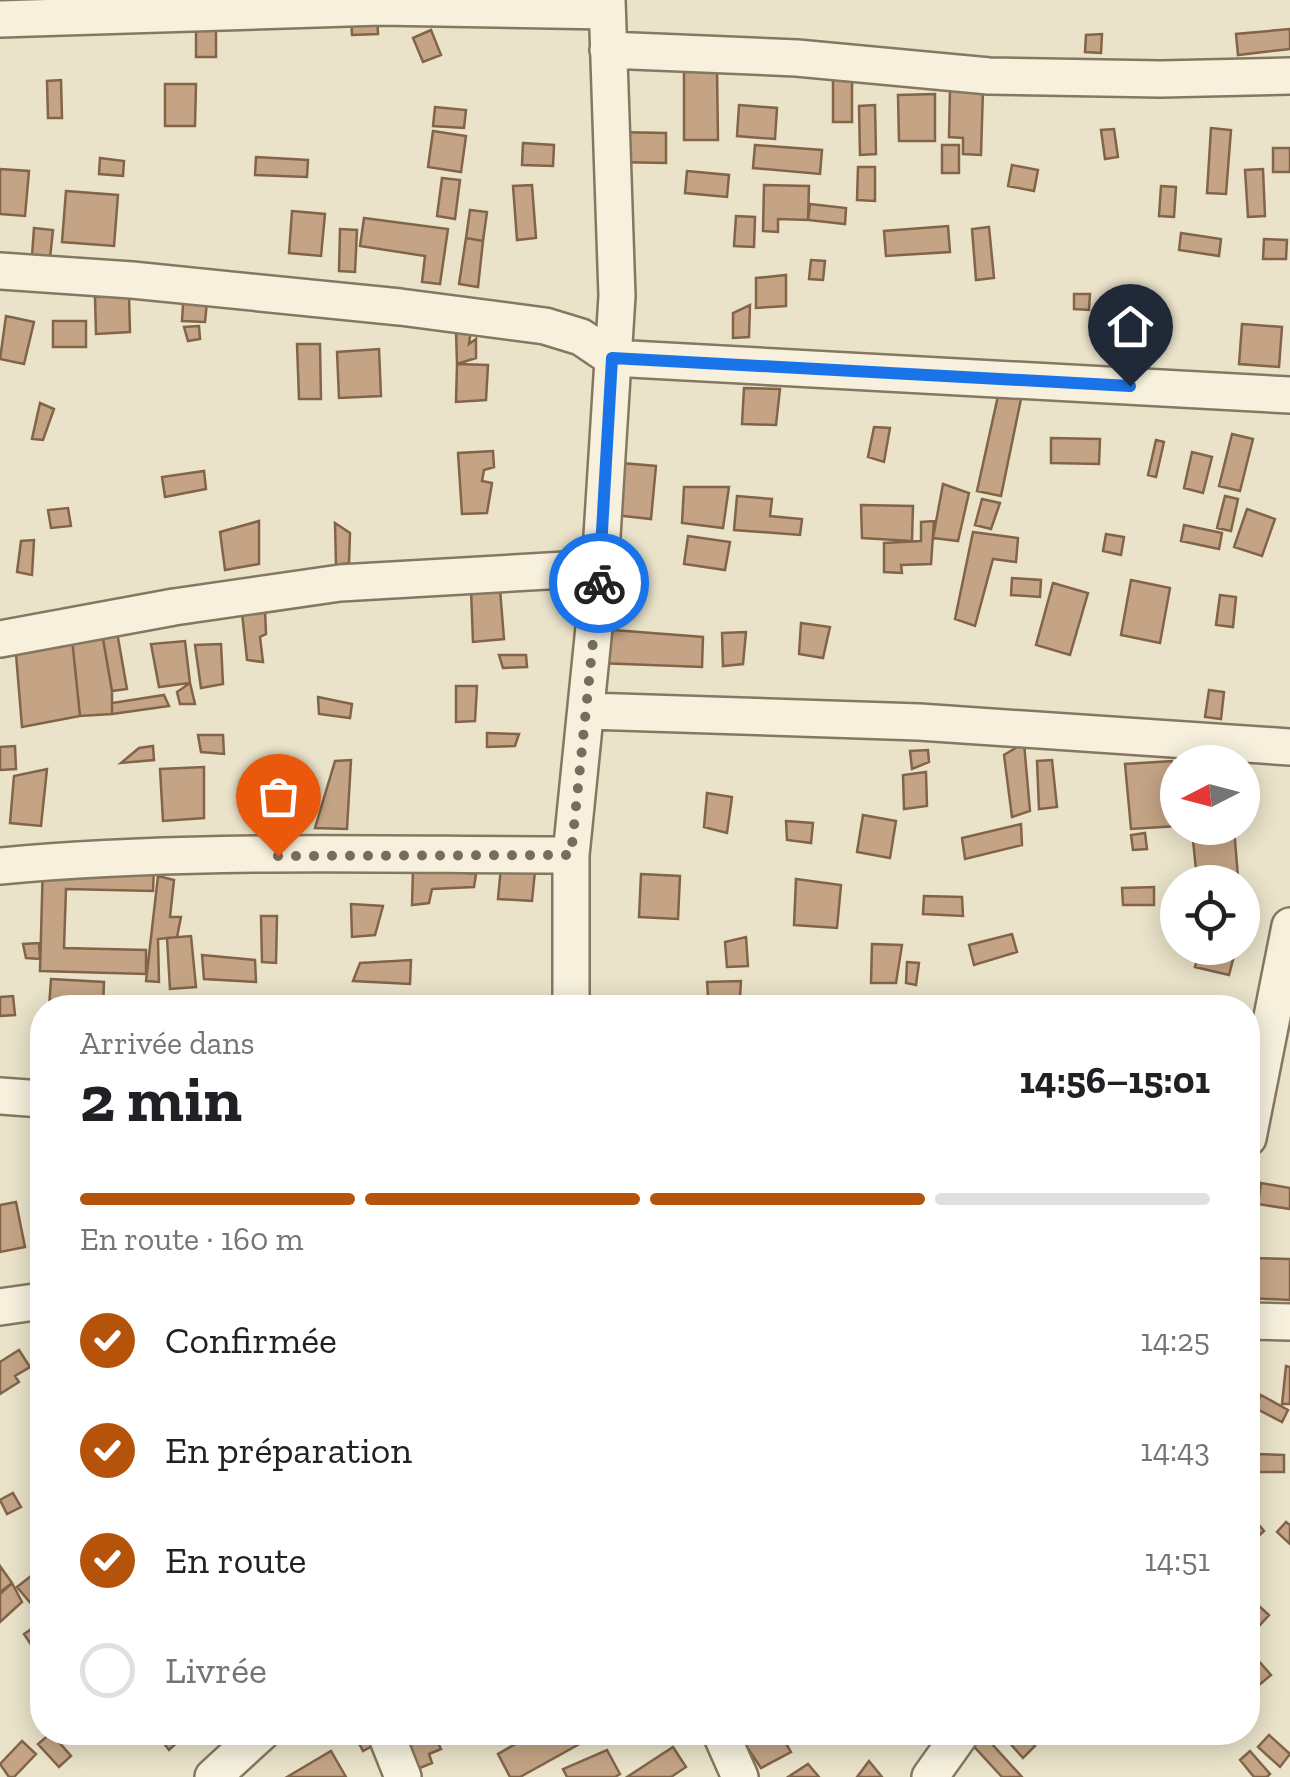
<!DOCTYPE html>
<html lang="fr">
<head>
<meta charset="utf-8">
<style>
	body { margin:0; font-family:"Zilla Slab",serif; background:#f6f6f6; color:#202124; height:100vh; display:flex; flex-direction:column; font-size:38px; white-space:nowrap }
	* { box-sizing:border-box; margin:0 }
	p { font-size:32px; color:#757577 }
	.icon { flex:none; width:55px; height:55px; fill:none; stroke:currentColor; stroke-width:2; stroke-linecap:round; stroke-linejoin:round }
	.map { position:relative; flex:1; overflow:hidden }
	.details { position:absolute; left:30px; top:995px; width:1230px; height:750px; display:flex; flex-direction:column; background:#fff; border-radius:40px; box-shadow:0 5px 25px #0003 }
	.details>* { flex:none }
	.needle { width:65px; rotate:264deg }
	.tools { position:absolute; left:1160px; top:745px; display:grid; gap:20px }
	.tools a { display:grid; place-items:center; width:100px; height:100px; border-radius:50%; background:#fff; box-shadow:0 5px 25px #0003; font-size:50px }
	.pin { position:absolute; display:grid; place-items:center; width:85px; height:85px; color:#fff; margin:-102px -42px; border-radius:50% 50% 50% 0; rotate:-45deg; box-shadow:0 0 10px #0007 }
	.pin .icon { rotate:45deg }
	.courier { position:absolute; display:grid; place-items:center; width:100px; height:100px; margin:-50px; border:8px solid #1a73e8; border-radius:50%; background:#fff; color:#222; box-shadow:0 2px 12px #0007 }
	.summary em { font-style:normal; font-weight:800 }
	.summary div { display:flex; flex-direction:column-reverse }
	.summary { display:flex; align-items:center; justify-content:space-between; height:170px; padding:0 50px }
	h1 { font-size:65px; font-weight:800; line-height:75px }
	.bar { display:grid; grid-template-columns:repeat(4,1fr); gap:15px 10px; align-content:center; height:120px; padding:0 50px }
	.bar i { height:12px; border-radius:8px; background:#e0e0e0 }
	.bar .on { background:#b45309 }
	.bar p { grid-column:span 4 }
	ol { padding:0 50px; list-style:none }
	li { display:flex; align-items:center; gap:30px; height:110px }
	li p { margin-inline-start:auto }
	li .icon { padding:10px; border-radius:50%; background:#b45309; color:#fff; stroke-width:4 }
	li:last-child { color:#757577 }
	li i { width:55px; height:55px; border:5px solid #e0e0e0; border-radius:50% }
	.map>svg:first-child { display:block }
	.building { fill:#c4a485; stroke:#826449; stroke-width:2.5 }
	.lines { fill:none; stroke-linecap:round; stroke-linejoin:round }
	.minor-casing { stroke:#857760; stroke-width:40 }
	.minor { stroke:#f6f0dd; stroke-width:35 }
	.done { stroke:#766d5d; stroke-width:10; stroke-dasharray:0 18 }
	.route { stroke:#1a73e8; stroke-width:12 }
</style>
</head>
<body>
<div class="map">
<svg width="1290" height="1777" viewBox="0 0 1290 1777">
	<rect width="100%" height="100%" fill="#eae3ca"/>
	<path class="building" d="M377,13L378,34L352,35L351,14Z
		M196,25H216V57H196Z
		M1290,29V49L1238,55L1236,34Z
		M431,30L441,55L423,62L413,38Z
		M1102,34L1101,53L1085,52L1086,35Z
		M684,68H717L718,140H684Z
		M833,77H852V122H833Z
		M61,80L62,118H48L47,81Z
		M165,84H196L195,126H165Z
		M950,88L983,89L981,155L963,154V138L949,137Z
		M935,94V141H899L898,95Z
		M739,105L777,108L775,139L737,136Z
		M875,105L876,154L860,155L859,106Z
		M435,107L466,110L464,128L433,126Z
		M1211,128L1231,130L1226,194L1207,193Z
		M1114,129L1118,157L1105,159L1101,130Z
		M433,131L466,136L461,172L428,167Z
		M614,132L666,133V163L613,162Z
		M523,143L554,145L553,166L522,165Z
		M755,145L822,150L820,174L753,168Z
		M942,145H959V173H942Z
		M1273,148H1290V172H1273Z
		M256,157L308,160L307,177L255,175Z
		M100,158L124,161L123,176L99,174Z
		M1012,165L1038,170L1034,191L1008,186Z
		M858,167H875V201L857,200Z
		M0,169L29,171L25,216L0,214Z
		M1263,169L1265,216L1248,217L1245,170Z
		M687,171L729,175L727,197L685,193Z
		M442,178L460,180L455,219L437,216Z
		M532,185L536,238L517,240L513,186Z
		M764,185L809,186L808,220L778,219V232L763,231Z
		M1161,186L1176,187L1174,217L1159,216Z
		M66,191L118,195L114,246L62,242Z
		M810,204L846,208L845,224L808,220Z
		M470,210L487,212L483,241L466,238Z
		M292,211L325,214L321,256L289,253Z
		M736,216L755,217L754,247L734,246Z
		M364,218L448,229L440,284L422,282L425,256L360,246Z
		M948,226L950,252L886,256L884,231Z
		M989,227L994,278L976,280L972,229Z
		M34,228L53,230L50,258L32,256Z
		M340,229L357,230L355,272L339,271Z
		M1181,233L1221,239L1219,256L1179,250Z
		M466,238L483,241L478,287L459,284Z
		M1264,239L1287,240L1286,259H1263Z
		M811,260L825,261L823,280L809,279Z
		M786,275V306L756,308V278Z
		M184,289L208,291L205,322L182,321Z
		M1074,294H1090L1089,310L1074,309Z
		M129,296L130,332L96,334L95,297Z
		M750,305L749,337L733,338V313Z
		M6,316L34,322L24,364L0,359Z
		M53,321H86V347H53Z
		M1242,324L1282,327L1279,367L1239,364Z
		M199,326L200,339L188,341L184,327Z
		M456,330H471L469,344L476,339V358L457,364Z
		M297,344H320L321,399H299Z
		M379,349L381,396L339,398L337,352Z
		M457,364L488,365L486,400L456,402Z
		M744,388L780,389L776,425L742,424Z
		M998,396L1021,399L1001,496L977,491Z
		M40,403L54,409L43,440L32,439Z
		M874,427L890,428L884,462L868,457Z
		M1232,434L1253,439L1240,491L1219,486Z
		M1051,438L1100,439L1099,464L1051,463Z
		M1156,440L1164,442L1156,477L1148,475Z
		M493,451L494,467L484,470L482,481L492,483L487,513L462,514L458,453Z
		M1192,452L1212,457L1203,493L1184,488Z
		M610,462L656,466L651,519L605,514Z
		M204,471L206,489L165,497L162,477Z
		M943,484L969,493L958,541L933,538Z
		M684,487H729L723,528L682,523Z
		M737,496L772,499L770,516L802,519L800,535L734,530Z
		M1225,496L1238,499L1231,531L1217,528Z
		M982,499L1000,503L991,529L975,525Z
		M861,505L913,506L912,541L862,538Z
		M68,508L71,526L51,528L48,510Z
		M1247,509L1275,519L1262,556L1234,547Z
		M259,521V564L225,570L220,532Z
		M934,521L931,564L901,565L902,573L884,572V543L921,541V522Z
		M335,523L350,533L349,563L336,565Z
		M1184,525L1222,533L1219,549L1181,541Z
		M973,532L1018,538L1016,562L993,559L975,626L955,619Z
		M1106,534L1124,537L1121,555L1103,551Z
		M688,536L730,542L725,570L684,564Z
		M34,540L32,575L17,572L21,541Z
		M1012,578L1041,580L1040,597L1011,595Z
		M1131,580L1170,588L1160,643L1121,635Z
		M1053,583L1088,593L1070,655L1036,645Z
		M604,586L630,595L627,621L601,619Z
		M500,589L504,639L473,642L471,590Z
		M1220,595L1236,597L1233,627L1216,625Z
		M265,610L266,634L260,637L263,662L247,660L242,613Z
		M801,623L830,627L823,658L799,654Z
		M101,627L112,691V714L80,716L71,629Z
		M101,627L117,632L127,689L112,691Z
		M71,629L80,716L22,727L15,642Z
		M600,629L703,637L702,667L598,663Z
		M746,632L743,664L723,666L722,633Z
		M185,641L190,683L159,687L151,644Z
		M221,644L223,684L201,688L195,645Z
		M499,655H526L527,667L503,668Z
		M190,683L195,704H180L177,692Z
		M456,686H477L475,721L456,722Z
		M1209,690L1224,692L1221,719L1205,717Z
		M164,695L169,706L112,714V703Z
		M318,697L352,704L350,718L319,714Z
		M487,733L519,734L515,746L487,747Z
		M198,735H223L224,754L201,752Z
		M1024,743L1030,811L1012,817L1004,755Z
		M15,746L16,769L0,770V747Z
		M153,746L154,760L121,763L139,748Z
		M928,750L929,762L912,769L910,751Z
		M351,760L347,829L315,828L335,761Z
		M1052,760L1057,807L1039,809L1037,761Z
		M1172,761L1177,826L1131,829L1125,764Z
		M204,767V818L163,821L160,769Z
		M47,769L41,826L10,823L14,776Z
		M926,772L927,806L904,809L903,775Z
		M707,793L732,797L727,833L704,827Z
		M863,815L896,821L890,858L857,852Z
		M786,821L813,823L811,843L787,840Z
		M1021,824L1022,845L965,859L962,838Z
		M1234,828L1238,877L1197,880L1192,830Z
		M1145,833L1147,849L1133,850L1131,835Z
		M43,862L154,866L153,891L66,889L64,948L146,950V974L40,971Z
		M501,867L535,871L532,901L498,899Z
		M413,868L476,874L474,887L432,889L429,903L412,905Z
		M641,874L680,876L678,919L639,917Z
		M158,876L174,880L170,917H181L177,937L158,939L159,982L146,981Z
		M796,879L841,885L837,928L794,925Z
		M1154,887V905H1123L1122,888Z
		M924,896L962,897L963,916L923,914Z
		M351,904L383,906L375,935L352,937Z
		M261,916H277L276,963L262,962Z
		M1012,934L1017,952L974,965L969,945Z
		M191,936L196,987L170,989L167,938Z
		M746,937L748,966L727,967L725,942Z
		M39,943L40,959L26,958L23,944Z
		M872,944L902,945L896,983H871Z
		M1200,948H1236L1229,975L1195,967Z
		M202,955L255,960L256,982L204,979Z
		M411,960L410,984L353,981L360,963Z
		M907,962L919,963L916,985L906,983Z
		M51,979L104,982L103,1008H49Z
		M741,981L740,997L708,996L707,982Z
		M13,996L15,1015L0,1016V997Z
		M164,998L200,999L199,1008H165Z
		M1261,1183L1290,1188V1209L1258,1204Z
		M16,1202L25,1247L0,1252V1205Z
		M1248,1258L1290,1259V1300L1248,1298Z
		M19,1350L30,1367L15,1376L19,1382L0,1394V1362Z
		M1286,1366L1290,1367V1404H1282Z
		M1261,1395L1288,1410L1282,1422L1255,1408Z
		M1257,1454L1284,1455V1472H1256Z
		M13,1493L21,1507L7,1514L0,1500Z
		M1248,1512L1264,1531L1248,1546Z
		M1286,1522L1290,1525V1544L1277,1532Z
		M0,1566L12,1583L0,1592Z
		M31,1576L42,1590V1606L37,1611L17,1587Z
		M12,1583L22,1602L0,1622V1594Z
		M1248,1596L1269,1615L1260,1625L1248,1613Z
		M37,1625L42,1633V1661L24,1634Z
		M1250,1651L1271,1675L1259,1685L1248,1672Z
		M155,1732H177L182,1738L169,1750Z
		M353,1732H370L376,1744L363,1751Z
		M405,1732H433L441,1749L429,1754L432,1763L410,1772L395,1736Z
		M536,1732H601L520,1777H510L498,1754Z
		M748,1732H779L791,1752L761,1768L741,1738Z
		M976,1732H981L1022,1777H1002L968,1740Z
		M1000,1732H1023L1035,1746L1023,1758Z
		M51,1733L71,1756L59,1767L38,1744Z
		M1269,1735L1290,1754L1280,1767L1258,1747Z
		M22,1741L36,1754L14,1777H9L0,1764Z
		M673,1747L686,1767L671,1777H627Z
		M607,1750L620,1774L615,1777H567L563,1769Z
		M331,1751L346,1777H287Z
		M1250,1751L1270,1774L1267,1777H1254L1240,1760Z
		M869,1761L882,1777H857Z
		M808,1764L819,1777H788Z"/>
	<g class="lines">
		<g class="minor-casing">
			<path id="minor" d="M0,19L380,7L607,11
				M608,50L797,58L989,76L1161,79L1290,76
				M0,271L132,280L400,307L545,326L581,337L612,358L1290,395
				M0,639L174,607L340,583L600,568
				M588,711L919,722L1290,747
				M0,866C189,848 381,855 571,855
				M571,1008V855L600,568L617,296L607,0
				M0,1096L42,1099
				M1248,1138L1290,926
				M0,1307L42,1301
				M1248,1321L1290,1322
				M385,1732L403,1777
				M720,1732L740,1777
				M213,1777L262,1732
				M930,1777L962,1732"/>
		</g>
		<use href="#minor" class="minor"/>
	</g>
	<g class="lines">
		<path class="done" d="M278,856L571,855L599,583"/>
		<path class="route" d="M599,583L612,358L1130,386"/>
	</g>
</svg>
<div class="tools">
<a><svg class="needle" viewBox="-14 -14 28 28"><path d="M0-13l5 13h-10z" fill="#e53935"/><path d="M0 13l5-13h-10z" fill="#757577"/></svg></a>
<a><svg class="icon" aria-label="locate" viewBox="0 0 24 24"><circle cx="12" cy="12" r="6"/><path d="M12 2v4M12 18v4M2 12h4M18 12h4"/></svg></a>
</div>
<div class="pin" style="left:278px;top:856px;background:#ea580c"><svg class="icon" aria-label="bag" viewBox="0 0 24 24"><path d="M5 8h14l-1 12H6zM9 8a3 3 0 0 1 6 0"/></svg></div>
<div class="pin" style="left:1130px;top:386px;background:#1f2937"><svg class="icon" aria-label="home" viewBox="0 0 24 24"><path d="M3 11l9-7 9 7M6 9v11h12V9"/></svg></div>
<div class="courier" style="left:599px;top:583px"><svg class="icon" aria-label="bike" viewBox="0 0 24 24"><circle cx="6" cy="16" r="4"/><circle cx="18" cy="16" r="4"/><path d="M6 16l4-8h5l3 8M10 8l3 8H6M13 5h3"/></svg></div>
<section class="details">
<div class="summary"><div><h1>2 min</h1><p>Arrivée dans</p></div><em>14:56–15:01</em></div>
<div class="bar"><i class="on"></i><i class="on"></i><i class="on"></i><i></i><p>En route · 160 m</p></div>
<ol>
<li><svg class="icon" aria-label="check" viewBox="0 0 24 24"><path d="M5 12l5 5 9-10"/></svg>Confirmée<p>14:25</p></li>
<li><svg class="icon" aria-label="check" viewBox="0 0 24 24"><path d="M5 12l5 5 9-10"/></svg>En préparation<p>14:43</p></li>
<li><svg class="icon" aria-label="check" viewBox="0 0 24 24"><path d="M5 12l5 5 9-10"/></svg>En route<p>14:51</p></li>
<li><i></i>Livrée</li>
</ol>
</section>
</div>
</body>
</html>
